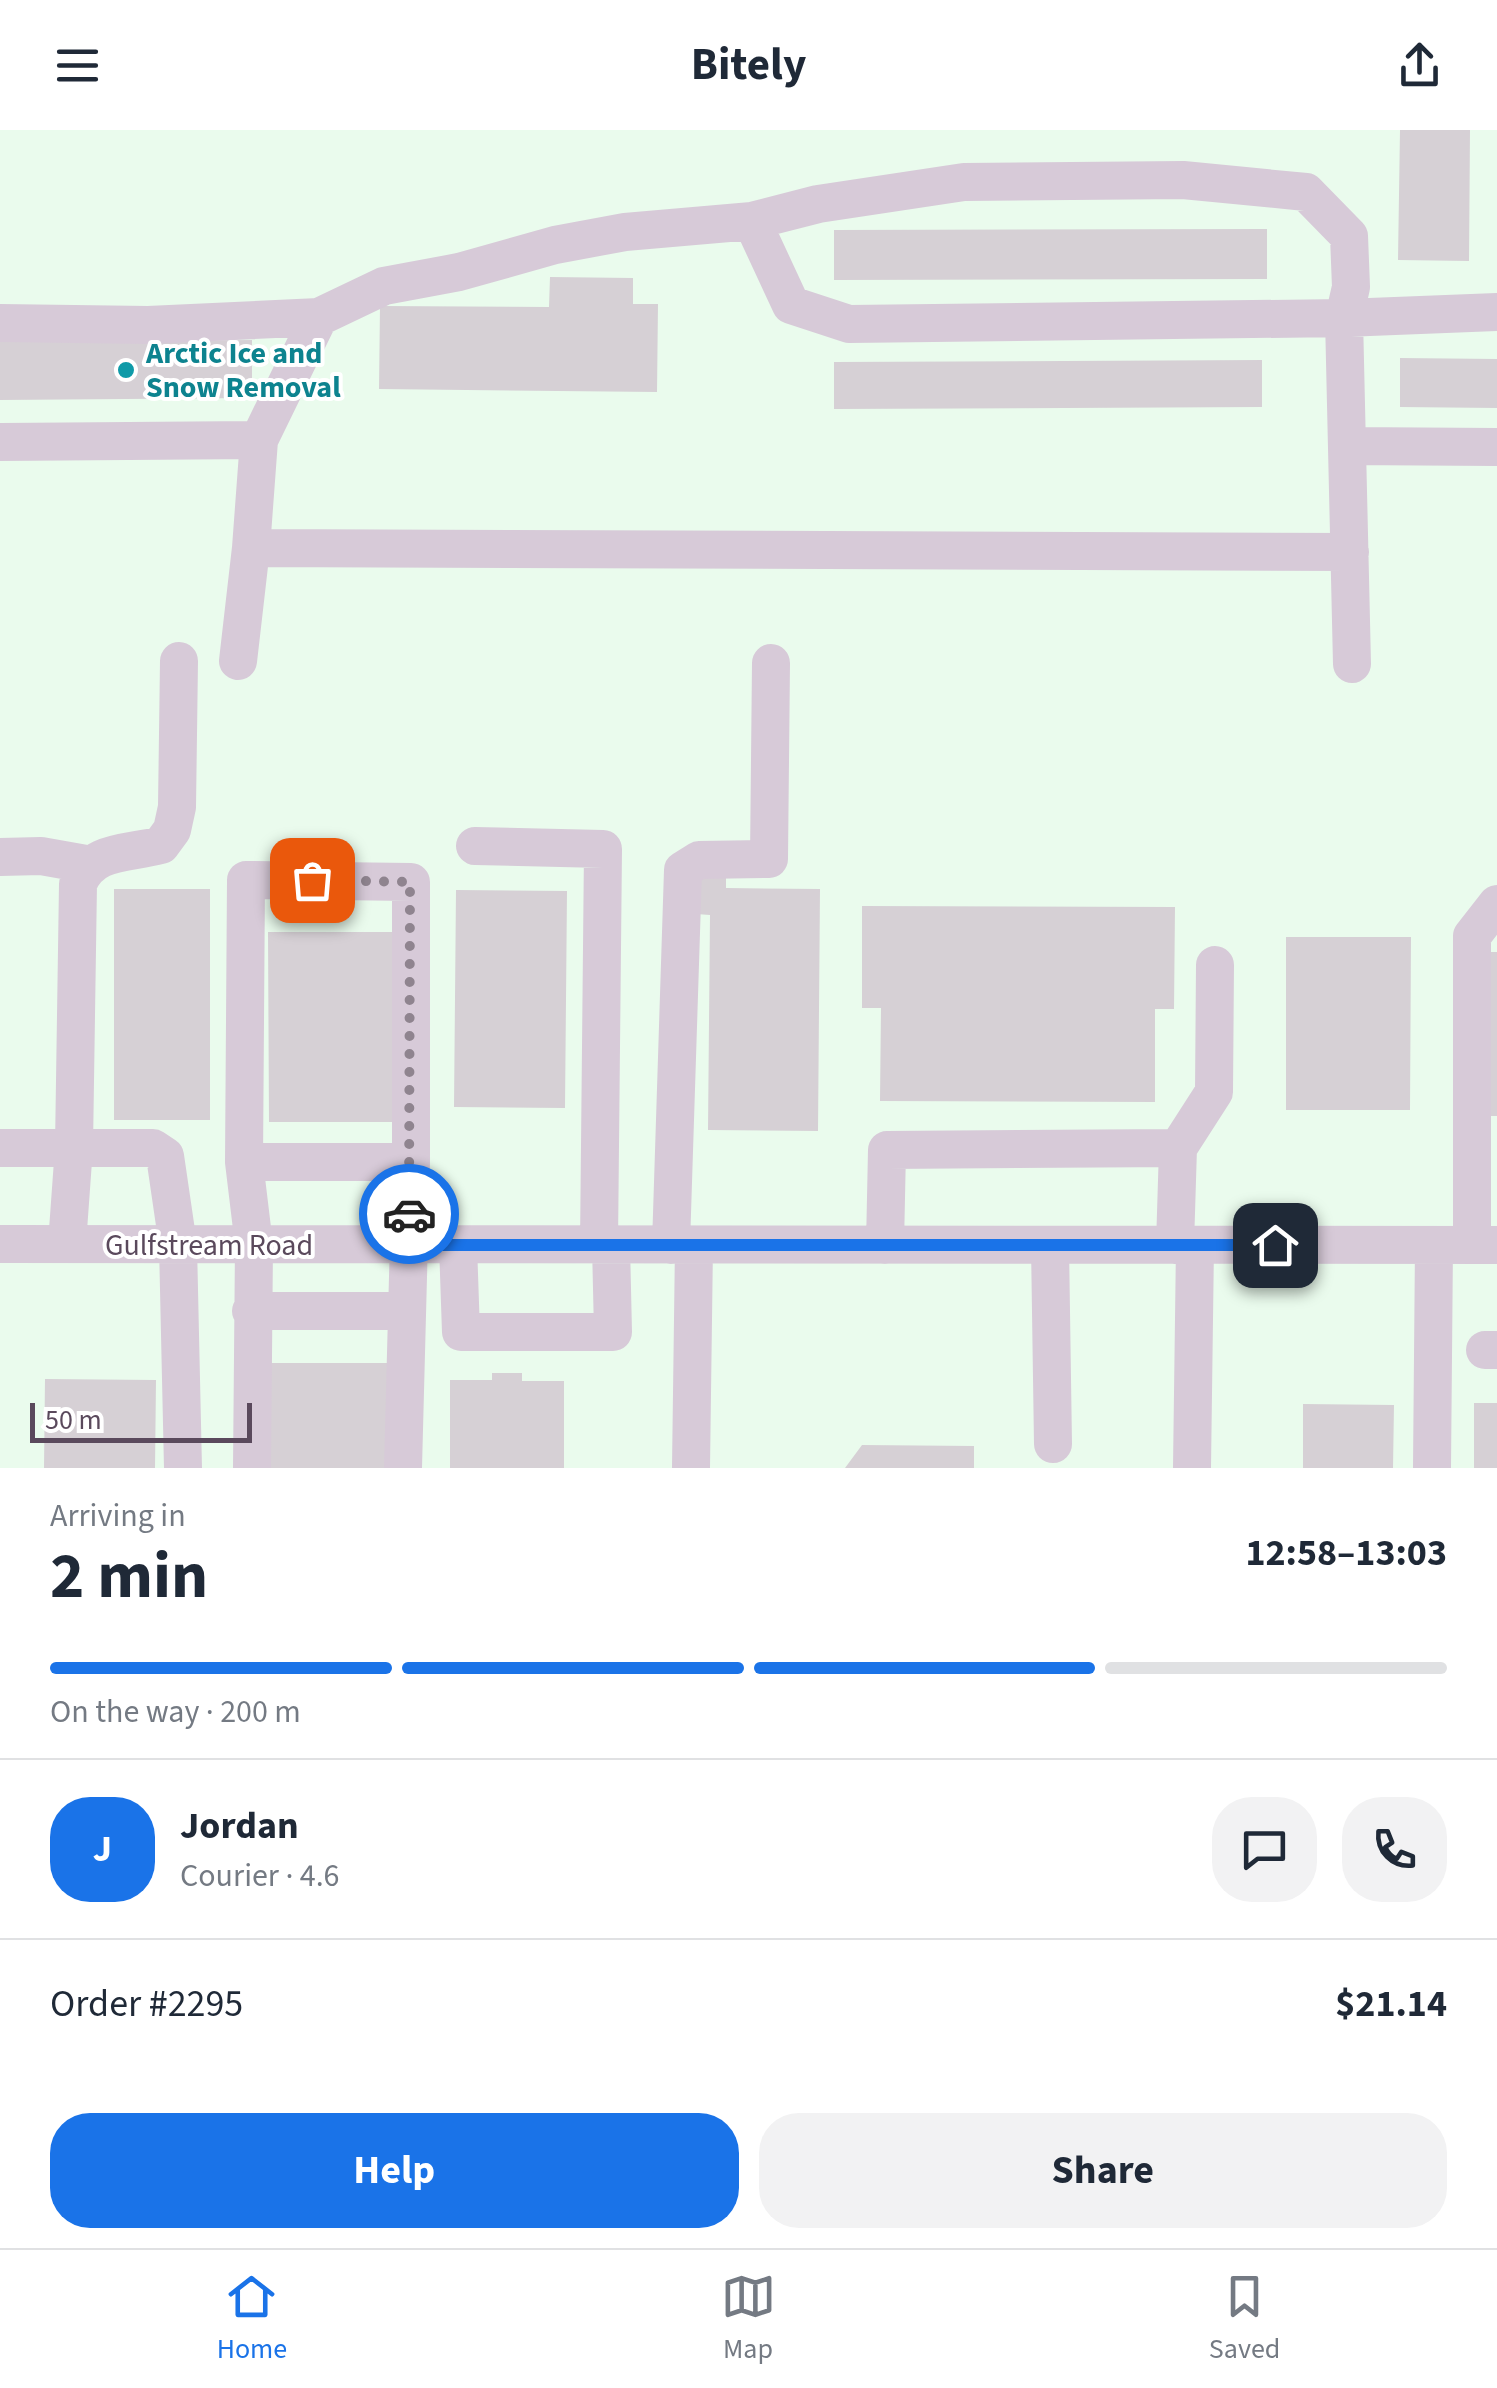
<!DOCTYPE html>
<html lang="en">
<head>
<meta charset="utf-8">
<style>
	body { margin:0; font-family:"Source Sans 3",sans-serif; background:#f2f2f3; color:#1f2937; height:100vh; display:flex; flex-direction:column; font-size:38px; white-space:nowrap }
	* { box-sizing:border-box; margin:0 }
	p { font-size:32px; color:#747a83 }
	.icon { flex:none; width:55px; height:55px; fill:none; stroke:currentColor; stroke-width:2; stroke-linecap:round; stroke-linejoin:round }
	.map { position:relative; height:1338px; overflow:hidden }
	.side { display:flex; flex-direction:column; background:#fff; flex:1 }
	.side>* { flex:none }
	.scale { position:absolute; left:30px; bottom:25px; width:222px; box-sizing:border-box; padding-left:10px; border:5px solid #5a495c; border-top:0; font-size:28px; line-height:35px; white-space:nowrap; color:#5a495c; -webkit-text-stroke:8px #fff; paint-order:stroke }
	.pin { position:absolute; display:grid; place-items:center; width:85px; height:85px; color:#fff; margin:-42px; border-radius:20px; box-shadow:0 5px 15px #0006 }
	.courier { position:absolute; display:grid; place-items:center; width:100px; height:100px; margin:-50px; border:8px solid #1a73e8; border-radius:50%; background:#fff; color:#222; box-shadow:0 2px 12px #0007 }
	.overview em { font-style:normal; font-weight:700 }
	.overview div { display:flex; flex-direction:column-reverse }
	.overview { display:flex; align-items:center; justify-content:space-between; height:170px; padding:0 50px }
	h1 { font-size:65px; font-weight:700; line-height:75px }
	.bar { display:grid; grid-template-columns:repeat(4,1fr); gap:15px 10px; align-content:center; height:120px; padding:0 50px }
	.bar i { height:12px; border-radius:8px; background:#e0e1e3 }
	.bar .on { background:#1a73e8 }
	.bar p { grid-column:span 4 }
	.line { display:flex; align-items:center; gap:25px; padding:0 50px; border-top:2px solid #e0e1e3 }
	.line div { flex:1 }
	.round { display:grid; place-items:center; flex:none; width:105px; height:105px; border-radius:40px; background:#f2f2f3 }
	.button { display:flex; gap:20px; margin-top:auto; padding:20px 50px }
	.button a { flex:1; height:115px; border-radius:40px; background:#1a73e8; color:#fff; font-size:40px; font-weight:700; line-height:115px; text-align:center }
	.button a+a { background:#f2f2f3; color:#1f2937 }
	header { display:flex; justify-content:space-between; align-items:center; height:130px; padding:0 50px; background:#fff; font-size:45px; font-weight:700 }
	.tab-bar { display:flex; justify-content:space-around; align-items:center; height:140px; border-top:2px solid #e0e1e3; background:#fff; font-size:28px; color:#747a83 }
	.tab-bar a { display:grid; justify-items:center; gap:5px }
	.tab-bar .on { color:#1a73e8 }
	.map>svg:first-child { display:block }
	.commercial { fill:#eafbed }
	.building { fill:#d6d0d5 }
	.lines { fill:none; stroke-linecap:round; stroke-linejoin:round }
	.minor { stroke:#d7cad8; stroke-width:38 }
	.done { stroke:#8f848f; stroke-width:10; stroke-dasharray:0 18 }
	.route { stroke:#1a73e8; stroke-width:12 }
	.culture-dot { fill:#0f9aa8; stroke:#fff; stroke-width:4 }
	.labels { text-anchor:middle; stroke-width:8; stroke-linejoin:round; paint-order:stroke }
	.culture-label { font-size:30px; font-weight:bold; fill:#0d838f; stroke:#fff; text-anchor:start }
	.street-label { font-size:30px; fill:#5a495c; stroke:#fff }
</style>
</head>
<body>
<header><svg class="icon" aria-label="menu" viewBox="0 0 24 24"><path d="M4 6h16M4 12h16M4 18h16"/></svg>Bitely<svg class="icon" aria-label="share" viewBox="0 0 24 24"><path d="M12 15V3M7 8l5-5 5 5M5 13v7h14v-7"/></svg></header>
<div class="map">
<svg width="1497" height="1338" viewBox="0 0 1497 1338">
	<rect width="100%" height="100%" fill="#f1f2ef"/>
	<path class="commercial" d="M0,0H1497V1338H0Z"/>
	<path class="building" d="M1400,0H1470L1469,131L1398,130Z
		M1267,99V149L834,150V100Z
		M550,147L633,148V174H658L657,262L379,259L380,176L549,177Z
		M252,210V268L0,270V212Z
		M1400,228L1497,229V278L1400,277Z
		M1262,230V277L834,279V232Z
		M697,748H726V758L820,759L818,1001L708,1000L710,785L696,784Z
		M114,759H210V990H114Z
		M456,760L567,761L565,978L454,977Z
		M862,776L1175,777L1174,879H1155V972L880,971L881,878H862Z
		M268,802H393V992H269Z
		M1286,807H1411L1410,980H1286Z
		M1491,822H1497V986H1491Z
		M268,1233H393V1338H268Z
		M492,1243H522V1251H564V1338H450V1250H492Z
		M45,1249L156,1250L155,1338H44Z
		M1474,1273H1497V1338H1474Z
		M1303,1274L1394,1275L1393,1338H1303Z
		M862,1315L974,1316V1338H845Z"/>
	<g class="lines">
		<path class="minor" d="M0,193L148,195L319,187L384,156L459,142L555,115L625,102L752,91L818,74L964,52L1183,50L1306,62L1349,106L1351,157L1344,188L849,194L791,175L752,91
			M0,312L259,310L319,187
			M1347,316L1497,317
			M251,418L259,310
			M238,531L251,418L1350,422
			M1352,534L1344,188L1497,182
			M475,716L603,719L599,1115
			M0,727L41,726L86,734
			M0,1018H153L165,1026L178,1115L183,1338
			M1178,1018L1214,962L1215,835
			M244,1032H411
			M0,1114L1497,1115
			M67,1114L74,1017L78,754C92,719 128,724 161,715L172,700L177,677L179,531
			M458,1115L461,1202H613L611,1115
			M671,1115L683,740L699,730L769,729L771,533
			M885,1115L887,1020L1178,1018L1175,1115
			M1050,1115L1053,1314
			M1472,1115V806L1497,774
			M251,1181H404
			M1485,1220H1497
			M252,1338L254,1115L244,1032L246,750L411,752V1032L403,1338
			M691,1338L694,1115
			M1192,1338L1195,1115
			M1432,1338L1434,1115"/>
	</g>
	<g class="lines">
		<path class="done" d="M312,750L410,752L409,1084"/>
		<path class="route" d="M409,1084V1115H1275"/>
	</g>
	<circle class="culture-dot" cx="126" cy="240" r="10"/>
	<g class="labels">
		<g class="culture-label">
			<text x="146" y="233">Arctic Ice and<tspan x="146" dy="34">Snow Removal</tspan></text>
		</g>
		<g class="street-label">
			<text x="209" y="1125">Gulfstream Road</text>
		</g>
	</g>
</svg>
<div class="scale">50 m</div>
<div class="pin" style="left:312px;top:750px;background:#ea580c"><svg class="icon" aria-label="bag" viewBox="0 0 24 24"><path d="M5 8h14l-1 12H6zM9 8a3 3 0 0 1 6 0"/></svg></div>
<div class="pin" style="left:1275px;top:1115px;background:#1f2937"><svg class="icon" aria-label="home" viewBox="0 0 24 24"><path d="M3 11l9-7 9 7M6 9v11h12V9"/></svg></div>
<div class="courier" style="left:409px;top:1084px"><svg class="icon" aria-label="car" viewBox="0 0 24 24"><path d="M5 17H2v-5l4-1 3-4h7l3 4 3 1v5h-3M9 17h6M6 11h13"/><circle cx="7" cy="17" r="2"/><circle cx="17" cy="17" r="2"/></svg></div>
</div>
<section class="side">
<div class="overview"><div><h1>2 min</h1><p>Arriving in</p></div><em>12:58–13:03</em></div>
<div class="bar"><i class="on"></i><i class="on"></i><i class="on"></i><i></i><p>On the way · 200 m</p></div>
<div class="line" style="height:180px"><b class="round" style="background:#1a73e8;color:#fff">J</b><div><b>Jordan</b><p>Courier · 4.6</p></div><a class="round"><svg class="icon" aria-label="chat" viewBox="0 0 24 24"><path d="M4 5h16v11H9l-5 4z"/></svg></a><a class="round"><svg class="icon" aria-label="phone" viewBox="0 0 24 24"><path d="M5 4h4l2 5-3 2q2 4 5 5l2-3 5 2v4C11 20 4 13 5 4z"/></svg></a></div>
<div class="line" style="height:130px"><div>Order #2295</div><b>$21.14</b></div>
<div class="button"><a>Help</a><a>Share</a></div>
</section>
<nav class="tab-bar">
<a class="on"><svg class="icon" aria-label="home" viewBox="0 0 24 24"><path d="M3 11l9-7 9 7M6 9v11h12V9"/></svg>Home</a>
<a><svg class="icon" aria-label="map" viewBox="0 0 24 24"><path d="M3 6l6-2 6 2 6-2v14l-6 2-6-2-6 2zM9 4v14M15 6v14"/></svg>Map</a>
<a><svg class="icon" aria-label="saved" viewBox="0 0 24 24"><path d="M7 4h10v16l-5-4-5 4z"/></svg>Saved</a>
</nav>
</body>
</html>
